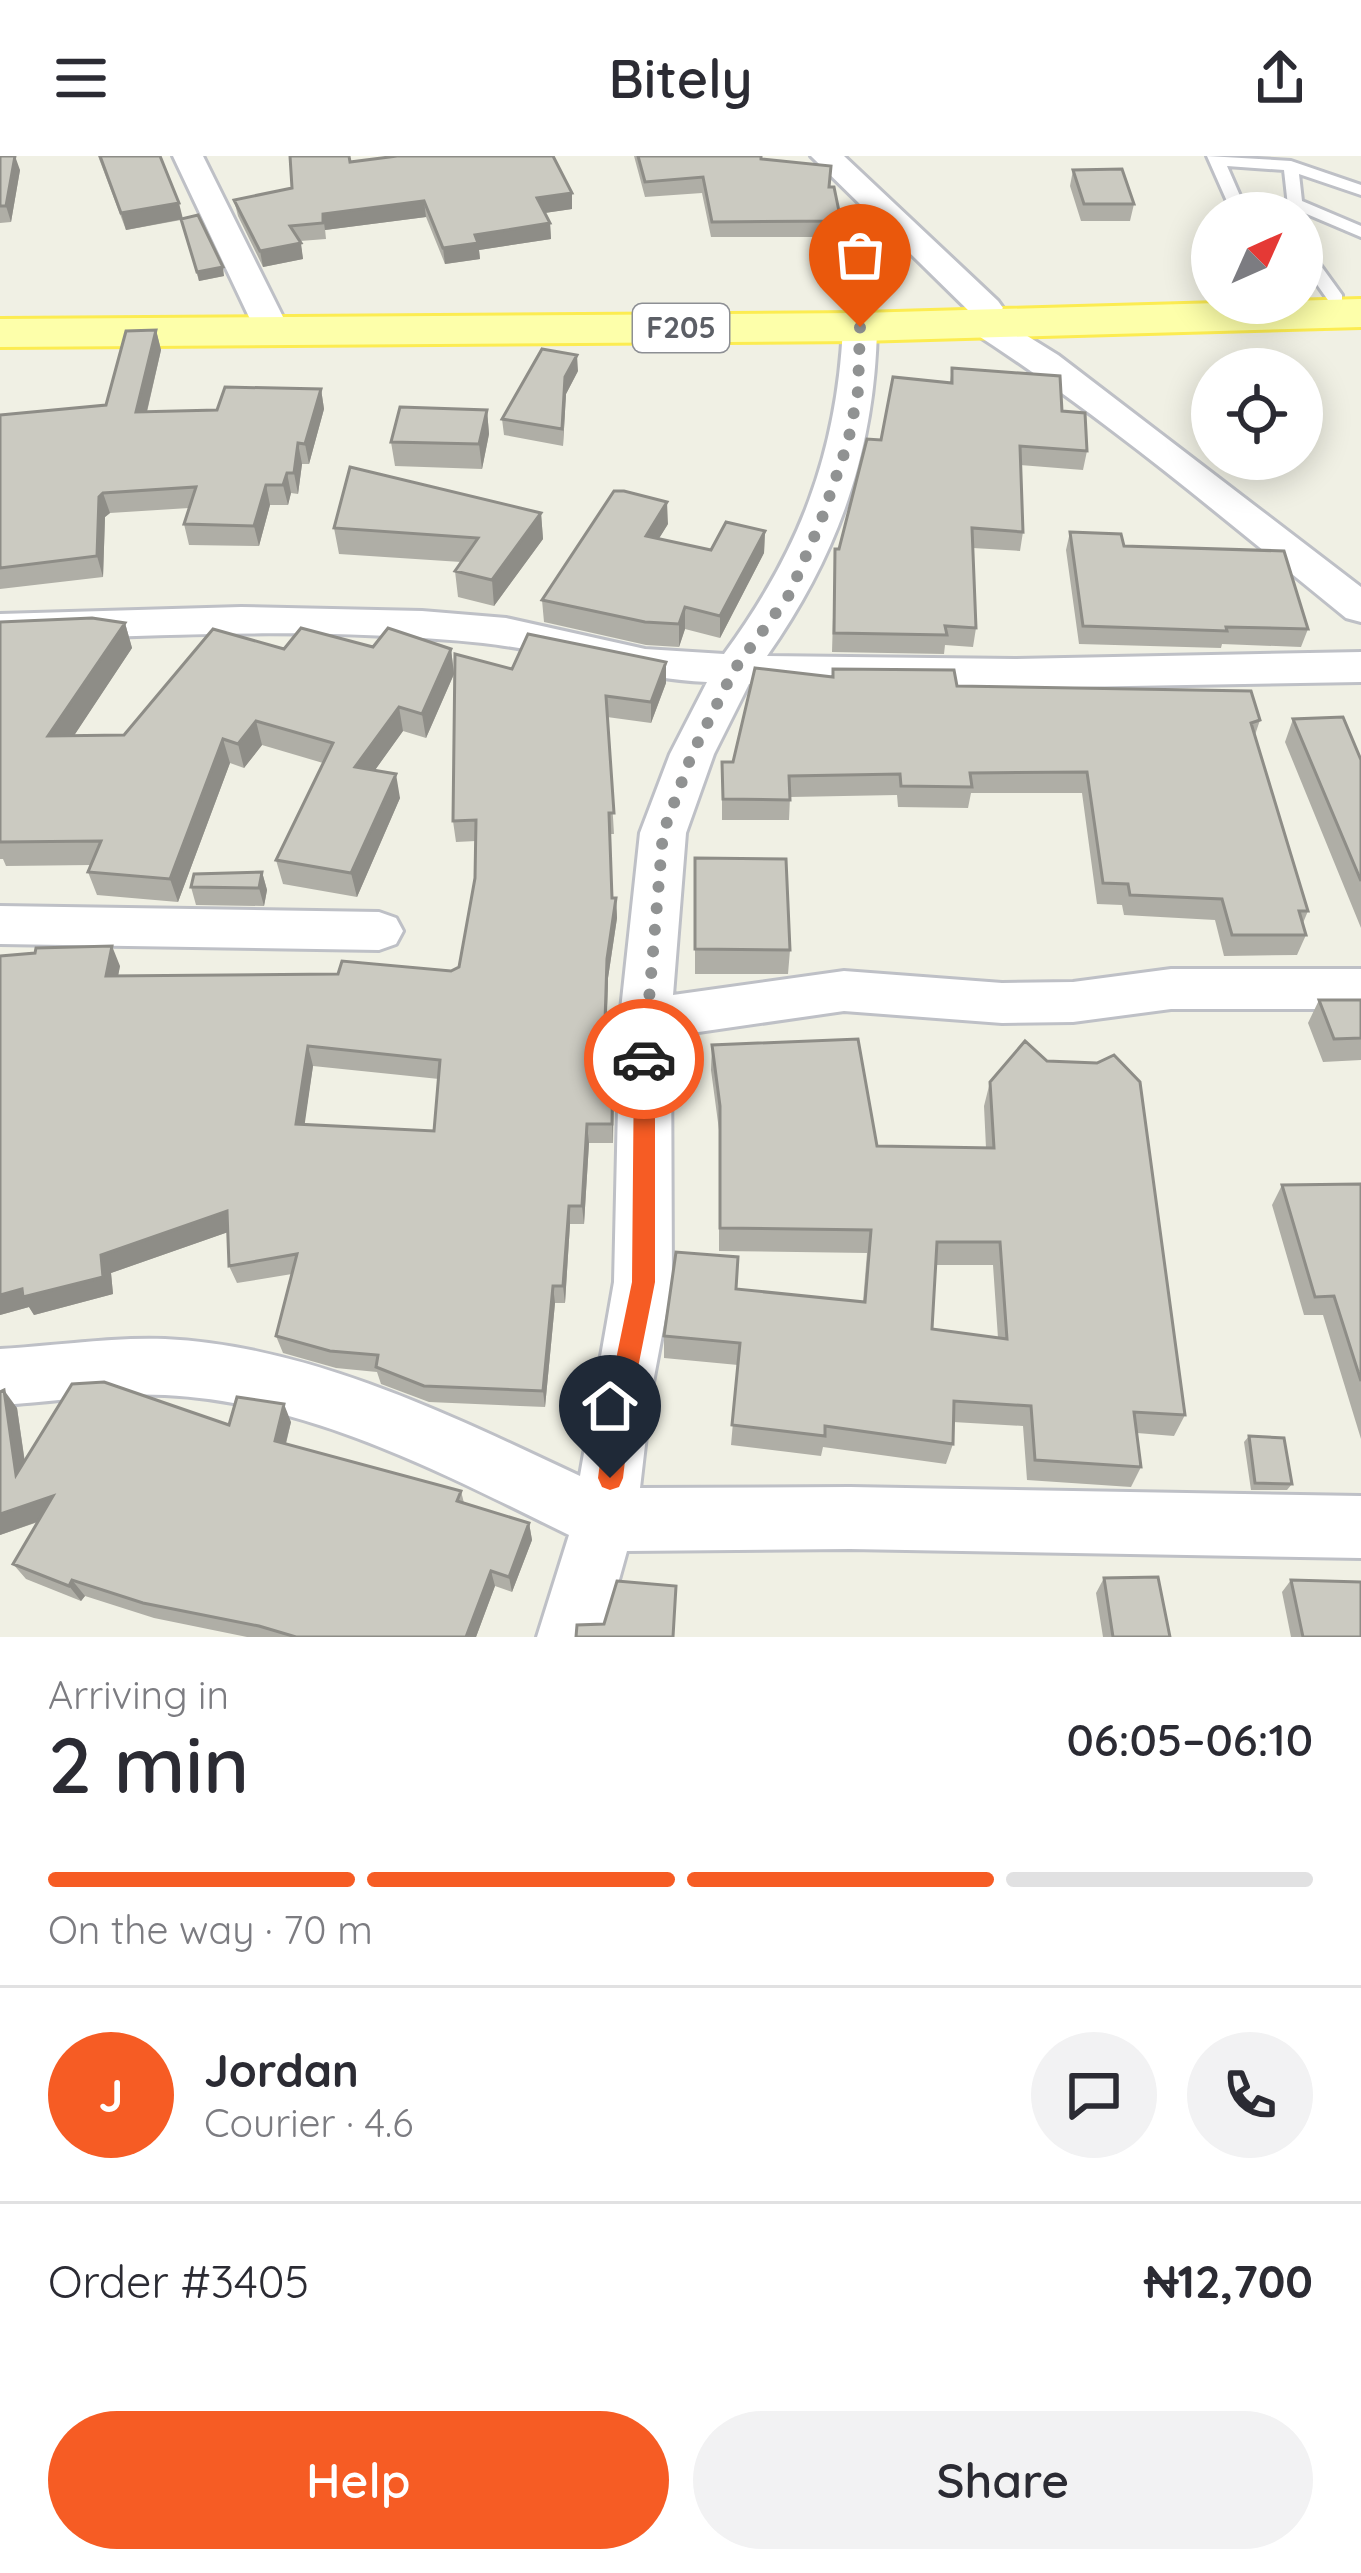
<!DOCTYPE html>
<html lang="en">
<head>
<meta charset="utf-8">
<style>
	body { margin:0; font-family:Quicksand,sans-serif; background:#f2f2f3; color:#2b2b33; height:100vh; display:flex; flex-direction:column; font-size:45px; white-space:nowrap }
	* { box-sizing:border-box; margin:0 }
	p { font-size:39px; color:#7c7c81 }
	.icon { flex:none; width:66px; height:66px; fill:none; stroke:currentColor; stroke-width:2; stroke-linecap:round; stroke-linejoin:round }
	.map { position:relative; height:1481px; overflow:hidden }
	.sheet { display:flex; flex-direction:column; background:#fff; flex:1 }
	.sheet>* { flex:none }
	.needle { width:78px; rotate:45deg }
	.controls { position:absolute; left:1191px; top:36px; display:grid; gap:24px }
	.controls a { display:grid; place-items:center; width:132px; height:132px; border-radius:50%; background:#fff; box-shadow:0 6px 30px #0003; font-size:60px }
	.pin { position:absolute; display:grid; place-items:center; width:102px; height:102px; color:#fff; margin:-123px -51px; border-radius:50% 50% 50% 0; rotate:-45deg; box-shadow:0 0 12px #0007 }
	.pin .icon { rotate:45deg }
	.courier { position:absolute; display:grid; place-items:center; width:120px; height:120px; margin:-60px; border:9px solid #f65c24; border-radius:50%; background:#fff; color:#222; box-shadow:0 3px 15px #0007 }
	.head em { font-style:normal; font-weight:600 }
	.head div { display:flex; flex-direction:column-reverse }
	.head { display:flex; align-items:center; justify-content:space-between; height:204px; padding:0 48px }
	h1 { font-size:78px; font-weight:600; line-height:90px }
	.bar { display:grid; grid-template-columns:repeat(4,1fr); gap:18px 12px; align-content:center; height:144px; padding:0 48px }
	.bar i { height:15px; border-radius:9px; background:#e1e1e2 }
	.bar .selected { background:#f65c24 }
	.bar p { grid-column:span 4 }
	.line { display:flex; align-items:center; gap:30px; padding:0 48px; border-top:3px solid #e1e1e2 }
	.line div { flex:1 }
	.round { display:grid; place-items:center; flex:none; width:126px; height:126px; border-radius:63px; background:#f2f2f3 }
	.primary-button { display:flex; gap:24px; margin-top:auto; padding:24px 48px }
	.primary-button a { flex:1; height:138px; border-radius:72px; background:#f65c24; color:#fff; font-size:48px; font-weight:600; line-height:138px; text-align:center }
	.primary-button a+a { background:#f2f2f3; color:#2b2b33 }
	header { display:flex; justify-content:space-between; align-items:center; height:156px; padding:0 48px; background:#fff; font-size:54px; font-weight:600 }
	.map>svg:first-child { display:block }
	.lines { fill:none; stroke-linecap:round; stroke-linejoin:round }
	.service-casing { stroke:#bec0c6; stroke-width:6 }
	.minor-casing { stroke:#bec0c6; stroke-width:6 }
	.primary-casing { stroke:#fcec51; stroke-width:6 }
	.service { fill:#fff; fill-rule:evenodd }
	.minor { fill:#fff; fill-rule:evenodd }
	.primary { fill:#fdffaa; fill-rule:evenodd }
	.wall { fill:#afaea6; fill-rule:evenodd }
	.shaded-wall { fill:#8e8d87 }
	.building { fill:#cbcac1; stroke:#8e8d87; stroke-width:3; fill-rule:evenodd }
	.route { fill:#f65c24 }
	.done { stroke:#909292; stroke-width:12; stroke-dasharray:0 21.6 }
	.labels { text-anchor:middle; stroke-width:10; stroke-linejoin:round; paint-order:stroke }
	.shield { fill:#fff; stroke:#8d8f94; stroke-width:3 }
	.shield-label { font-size:30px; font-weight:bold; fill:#5c5f66 }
</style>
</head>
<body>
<header><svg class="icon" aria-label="menu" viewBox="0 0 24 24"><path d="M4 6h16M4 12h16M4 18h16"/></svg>Bitely<svg class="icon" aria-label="share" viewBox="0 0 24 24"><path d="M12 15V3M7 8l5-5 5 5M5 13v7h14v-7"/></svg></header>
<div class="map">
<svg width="1361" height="1481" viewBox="0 0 1361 1481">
	<rect width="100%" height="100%" fill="#f0f0e4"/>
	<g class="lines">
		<g class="service-casing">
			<path id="service" d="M1207,0L1291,5L1361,29V39L1299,18L1302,45L1361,70V81L1288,50L1284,14L1227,10L1244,49L1230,52Z
				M1302,90L1308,92L1342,139V147H1330L1302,107Z"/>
		</g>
		<g class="minor-casing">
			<path id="minor" d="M173,0H203L283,161L278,168H254L249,161Z
				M811,0H844L998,145L1003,152L995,160L1058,199L1361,431V466L1346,462C1223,362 1102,259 968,173L963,166L972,158Z
				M860,161L872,164L877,171C875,294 838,399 767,500L1015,503L1361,496V526L1015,532L749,528L714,598L686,677L673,839L844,815L1002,827L1073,826L1171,813H1361V853H1171L1073,866L1002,867L844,855L671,880L672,1126L651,1237L640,1332L850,1331L1361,1340V1402L850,1393L627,1395L603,1481H537L569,1379C442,1317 309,1246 165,1239C111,1236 54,1246 0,1249V1193C54,1190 111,1181 165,1183C310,1190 450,1259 580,1320L614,1126L620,863L640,677L670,598L707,526C630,523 559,495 483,487C323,471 160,478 0,486V458L241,451L422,455L506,462L645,493L724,498C799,396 837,298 843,171L848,164Z
				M0,750L379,756L396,762L403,775L396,788L379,794L0,788Z"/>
		</g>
		<g class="primary-casing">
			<path id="primary" d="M1361,143V171L860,185L0,191V163L860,157Z"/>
		</g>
		<use href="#service" class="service"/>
		<use href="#minor" class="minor"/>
		<use href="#primary" class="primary"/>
	</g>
	<path class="wall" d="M0,0L20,14L11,66L0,67Z
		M98,0H160L182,62L224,120L199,125L181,64L126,74Z
		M634,0H761V3L830,31L841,65L840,81H711L702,37L645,41Z
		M350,6L572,53L544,57L550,67L551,83L479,94L480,103L445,108L426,61L325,74L326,83L300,85L303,103L263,111L238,60L234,44L292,32Z
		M1073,14L1134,48L1130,65H1081L1070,30Z
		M156,174L161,194L147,256L217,254L321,233L324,253L309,308H302L298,338L291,337L288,349H270L259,390L189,389L184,368L189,352L110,357L105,361L103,421L0,433V259L106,249Z
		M952,212L1062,255L1087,295L1083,314L1020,309L1023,376L1020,395L973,392L976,472L973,491L945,489L944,498L832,496L835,393H839L881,284L950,227Z
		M578,215L566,238L563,290L504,279L502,263Z
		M487,254L489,278L482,313L395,310L391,286Z
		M541,357L543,383L494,450L458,441L455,415L461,406L339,398L334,372Z
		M668,368L659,382L711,394L765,375L764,397L720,482L685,473L679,491L646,489L544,466L542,444Z
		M1070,376L1124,390L1308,473L1301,491L1222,488L1221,492L1079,488L1066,394Z
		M0,466L125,467L132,492L74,579H124L284,493L373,491L451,493L454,518L426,582L403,575L375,614L400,642L357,741L283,728L276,704L323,607L262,589L244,612L230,607L178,746L97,739L88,716L91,709L6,710L3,703H0Z
		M666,506V527L651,567L607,561L614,678H610L612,742H616L617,762L608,822L606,897L613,896V987H589L584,1068H570L565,1147H555L545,1251L429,1246L381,1228L377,1216L336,1212L283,1197L276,1180L292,1118L237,1127L229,1110L228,1076L111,1117L113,1138L34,1159L29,1151L0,1159V800L120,810L118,820L338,818L451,815L459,811L475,722L476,685L456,686L453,665L512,513ZM313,910L439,923L434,975L304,968Z
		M833,521L957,530L1260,564L1255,579L1308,755L1303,767L1306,779L1297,799L1224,800L1215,764L1124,759L1122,749L1097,748L1082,637H971L968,652L898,651L897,639L790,641L789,664H722V606H733Z
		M1293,563L1361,604V772L1285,586Z
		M695,702L790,794L788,818H695Z
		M262,716L267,734L264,750L196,749L191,731Z
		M1319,844H1361V904L1323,906L1308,867Z
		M712,889L877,990L986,992L984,950L990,926L1185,1259L1174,1280L1137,1277L1141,1311L1131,1331L1027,1324L1023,1270L953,1266V1288L946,1308L823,1291L821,1300L731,1289L738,1209L664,1202V1180L736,1133L863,1146L867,1097L719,1095V974L711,914ZM936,1109H993L998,1182L932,1173Z
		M1361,1028V1283L1323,1159H1304L1272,1049L1282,1029Z
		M0,1236L17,1252L25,1306L229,1269L291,1266L286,1288L461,1335L464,1347L529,1367L532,1384L512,1436L495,1430L476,1481H247L154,1462L85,1440L81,1445L26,1423L13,1408L38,1366L0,1379Z
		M1249,1280L1292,1328L1287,1334H1251L1244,1286Z
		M1104,1422L1170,1481H1103L1096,1437Z
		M1291,1424L1361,1481H1291L1282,1436Z"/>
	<path class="shaded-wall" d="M15,0L20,14L11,66L6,50Z
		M572,37V53L538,58L537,42Z
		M424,45L426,61L325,74L326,83L323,58Z
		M179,47L183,63L126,74L121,57Z
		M550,67L551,83L479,94L480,103L445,108L443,92L475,79Z
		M301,87L303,103L263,111L260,95Z
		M223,111L224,120L199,125L197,116Z
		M156,174L161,194L142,276L136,256Z
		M577,199L578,215L566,238L563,290L565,221Z
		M321,233L324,253L309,308L305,288Z
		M487,254L489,278L482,313L479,288Z
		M298,287L302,308L298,338L294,317Z
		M287,317L291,337L288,349L283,329Z
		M266,329L270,349L259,390L254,370Z
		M103,337L110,357L105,361L103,421L97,400L99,341Z
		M667,346L668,368L647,402L646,380Z
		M541,357L543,383L494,450L492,424Z
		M765,375L764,397L720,482V460Z
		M685,451V473L679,491V468Z
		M125,467L132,492L58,604L48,580Z
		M451,493L454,518L426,582L422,558Z
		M666,506V527L651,567V546Z
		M399,551L403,575L360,635L355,611Z
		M256,565L262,589L244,612L238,588Z
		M223,583L230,607L178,746L170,723Z
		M396,618L400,642L357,741L351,717Z
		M262,716L267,734L264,750L259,732Z
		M616,742L617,762L608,822L605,916L604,897L607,803Z
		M112,790L120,810L114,840L106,820Z
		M308,890L313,910L302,987L296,968Z
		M613,896L614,916L613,987L612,968Z
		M587,968L589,987L584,1068L582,1050Z
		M569,1050L570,1068L565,1147L563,1130Z
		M227,1055L234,1074L111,1117L113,1138L34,1159L29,1151L0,1159V1139L101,1099Z
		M553,1130L555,1147L545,1251L543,1235Z
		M4,1234L17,1252L29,1336L16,1319Z
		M284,1248L291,1266L282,1302L275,1285Z
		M53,1340L65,1356L0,1379V1358Z
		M529,1367L532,1384L512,1436L509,1421Z
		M491,1415L495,1430L476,1481H466Z
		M72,1424L85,1440L81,1445L69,1430Z"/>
	<path class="building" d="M0,0H15L6,50H0Z
		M100,0H160L179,47L121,57Z
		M290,0H349L350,6L397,0H553L572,37L537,42L550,67L475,79L478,87L443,92L424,45L323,58V67L290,70L301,87L260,95L234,44L292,32Z
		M638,0H761V3L831,10L829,31H834L841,65L712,66L703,21L645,26Z
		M1122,13L1134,48H1084L1073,14Z
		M198,59L223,111L197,116L181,63Z
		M156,174L136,256L217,254L225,231L321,233L305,288L298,287L294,317H287L283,329H266L254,370L184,368L196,331L103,337L99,341L97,400L0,412V259L106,249L126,175Z
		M542,193L577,199L565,221L562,273L502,263Z
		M952,212L1060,220L1062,255L1085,257L1087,295L1020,290L1023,376L972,372L976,472L945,470L947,479L834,477L835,393H839L867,283L881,284L893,221L952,227Z
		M400,251L487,254L479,288L391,286Z
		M350,311L541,357L492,424L455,415L478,382L334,372Z
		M614,335H624L667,346L646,380L711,394L726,366L765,375L720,460L685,451L679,468L645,466L542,444Z
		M1070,376L1121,378L1124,390L1284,395L1308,473L1226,471L1227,475L1083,470Z
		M92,462L125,467L48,580L124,579L213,473L284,493L301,472L373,491L388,472L451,493L422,558L399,551L355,611L396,618L351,717L276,704L333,587L256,565L238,588L223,583L170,723L88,716L101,685L0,686V466Z
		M528,478L666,506L651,546L606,540L614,657H609L612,742H616L607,803L604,897L613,896L612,968H587L582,1050H569L563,1130H553L543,1235L424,1230L376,1211L378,1199L330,1195L276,1180L297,1098L229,1110L227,1055L101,1099L103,1121L23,1141L22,1133L0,1139V800L35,797L36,792L112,790L106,820L338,818L342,805L451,815L459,811L475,722L476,664L453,665L455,498L512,513ZM308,890L440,904L434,975L296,968Z
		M755,512L833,521V513L954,514L957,530L1251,535L1260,564L1251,567L1308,755H1299L1306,779H1232L1222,743L1130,739L1128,728L1103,727L1087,616L970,617L972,631L901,630L900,618L789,620L790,644L723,643L722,606H733Z
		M1343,561L1361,604V725L1293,563Z
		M695,702L786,703L790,794L695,793Z
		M262,716L259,732L191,731L194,718Z
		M1319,844H1361V882L1334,883Z
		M858,883L877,990L994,992L990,926L1025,885L1047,905L1097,907L1114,899L1140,926L1185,1259L1134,1256L1141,1311L1035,1304L1031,1250L954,1245L953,1288L825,1270V1280L732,1269L740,1187L664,1180L676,1096L738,1101L736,1133L865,1146L871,1074L720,1072V950L712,889ZM937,1086H1000L1007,1183L932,1173Z
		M1361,1028V1225L1334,1140L1315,1141L1282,1029Z
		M104,1226L229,1269L237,1241L284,1248L275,1285L461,1335L457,1345L529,1367L509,1421L491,1415L466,1481H296L259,1470L143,1447L72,1424L69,1430L13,1408L53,1340L0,1358V1236L4,1234L16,1319L72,1228Z
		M1249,1280L1284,1282L1292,1328L1255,1327Z
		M1158,1421L1170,1481H1113L1104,1422Z
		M1291,1424L1361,1426V1481H1303Z
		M617,1425L676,1430L673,1481H576L577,1469L604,1468Z"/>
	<path class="route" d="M644,895L655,903V1126L633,1237L623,1322L619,1331L610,1334L602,1331L598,1322L609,1237L632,1126L634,903Z"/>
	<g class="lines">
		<path class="done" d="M644,903L663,677L692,598L734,514L789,439L821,365L848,286L858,235L860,171"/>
	</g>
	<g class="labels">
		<rect class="shield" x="633" y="148" width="96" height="48" rx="9"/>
		<g class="shield-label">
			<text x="681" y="182">F205</text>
		</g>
	</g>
</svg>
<div class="controls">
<a><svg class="needle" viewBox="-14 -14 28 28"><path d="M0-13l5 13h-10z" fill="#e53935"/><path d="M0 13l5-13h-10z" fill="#7c7c81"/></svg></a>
<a><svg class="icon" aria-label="locate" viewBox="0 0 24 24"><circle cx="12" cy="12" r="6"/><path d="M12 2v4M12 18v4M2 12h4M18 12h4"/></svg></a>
</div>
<div class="pin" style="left:860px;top:171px;background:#ea580c"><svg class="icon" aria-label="bag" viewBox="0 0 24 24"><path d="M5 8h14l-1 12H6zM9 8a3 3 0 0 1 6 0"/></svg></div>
<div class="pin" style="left:610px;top:1322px;background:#1f2937"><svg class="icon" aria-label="home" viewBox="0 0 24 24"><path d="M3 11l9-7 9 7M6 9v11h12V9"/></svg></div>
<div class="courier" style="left:644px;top:903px"><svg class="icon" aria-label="car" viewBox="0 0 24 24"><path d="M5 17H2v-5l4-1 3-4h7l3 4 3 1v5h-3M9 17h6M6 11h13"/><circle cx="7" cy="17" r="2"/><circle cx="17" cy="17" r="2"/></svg></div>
</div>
<section class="sheet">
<div class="head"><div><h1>2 min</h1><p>Arriving in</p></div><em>06:05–06:10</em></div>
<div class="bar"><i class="selected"></i><i class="selected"></i><i class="selected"></i><i></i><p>On the way · 70 m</p></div>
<div class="line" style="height:216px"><b class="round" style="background:#f65c24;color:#fff">J</b><div><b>Jordan</b><p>Courier · 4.6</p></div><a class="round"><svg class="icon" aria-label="chat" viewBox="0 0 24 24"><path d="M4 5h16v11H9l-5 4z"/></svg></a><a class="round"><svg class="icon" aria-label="phone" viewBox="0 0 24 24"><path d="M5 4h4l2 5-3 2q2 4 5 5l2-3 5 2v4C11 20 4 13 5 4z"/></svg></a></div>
<div class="line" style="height:156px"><div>Order #3405</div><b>₦12,700</b></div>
<div class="primary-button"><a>Help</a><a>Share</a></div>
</section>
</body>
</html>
